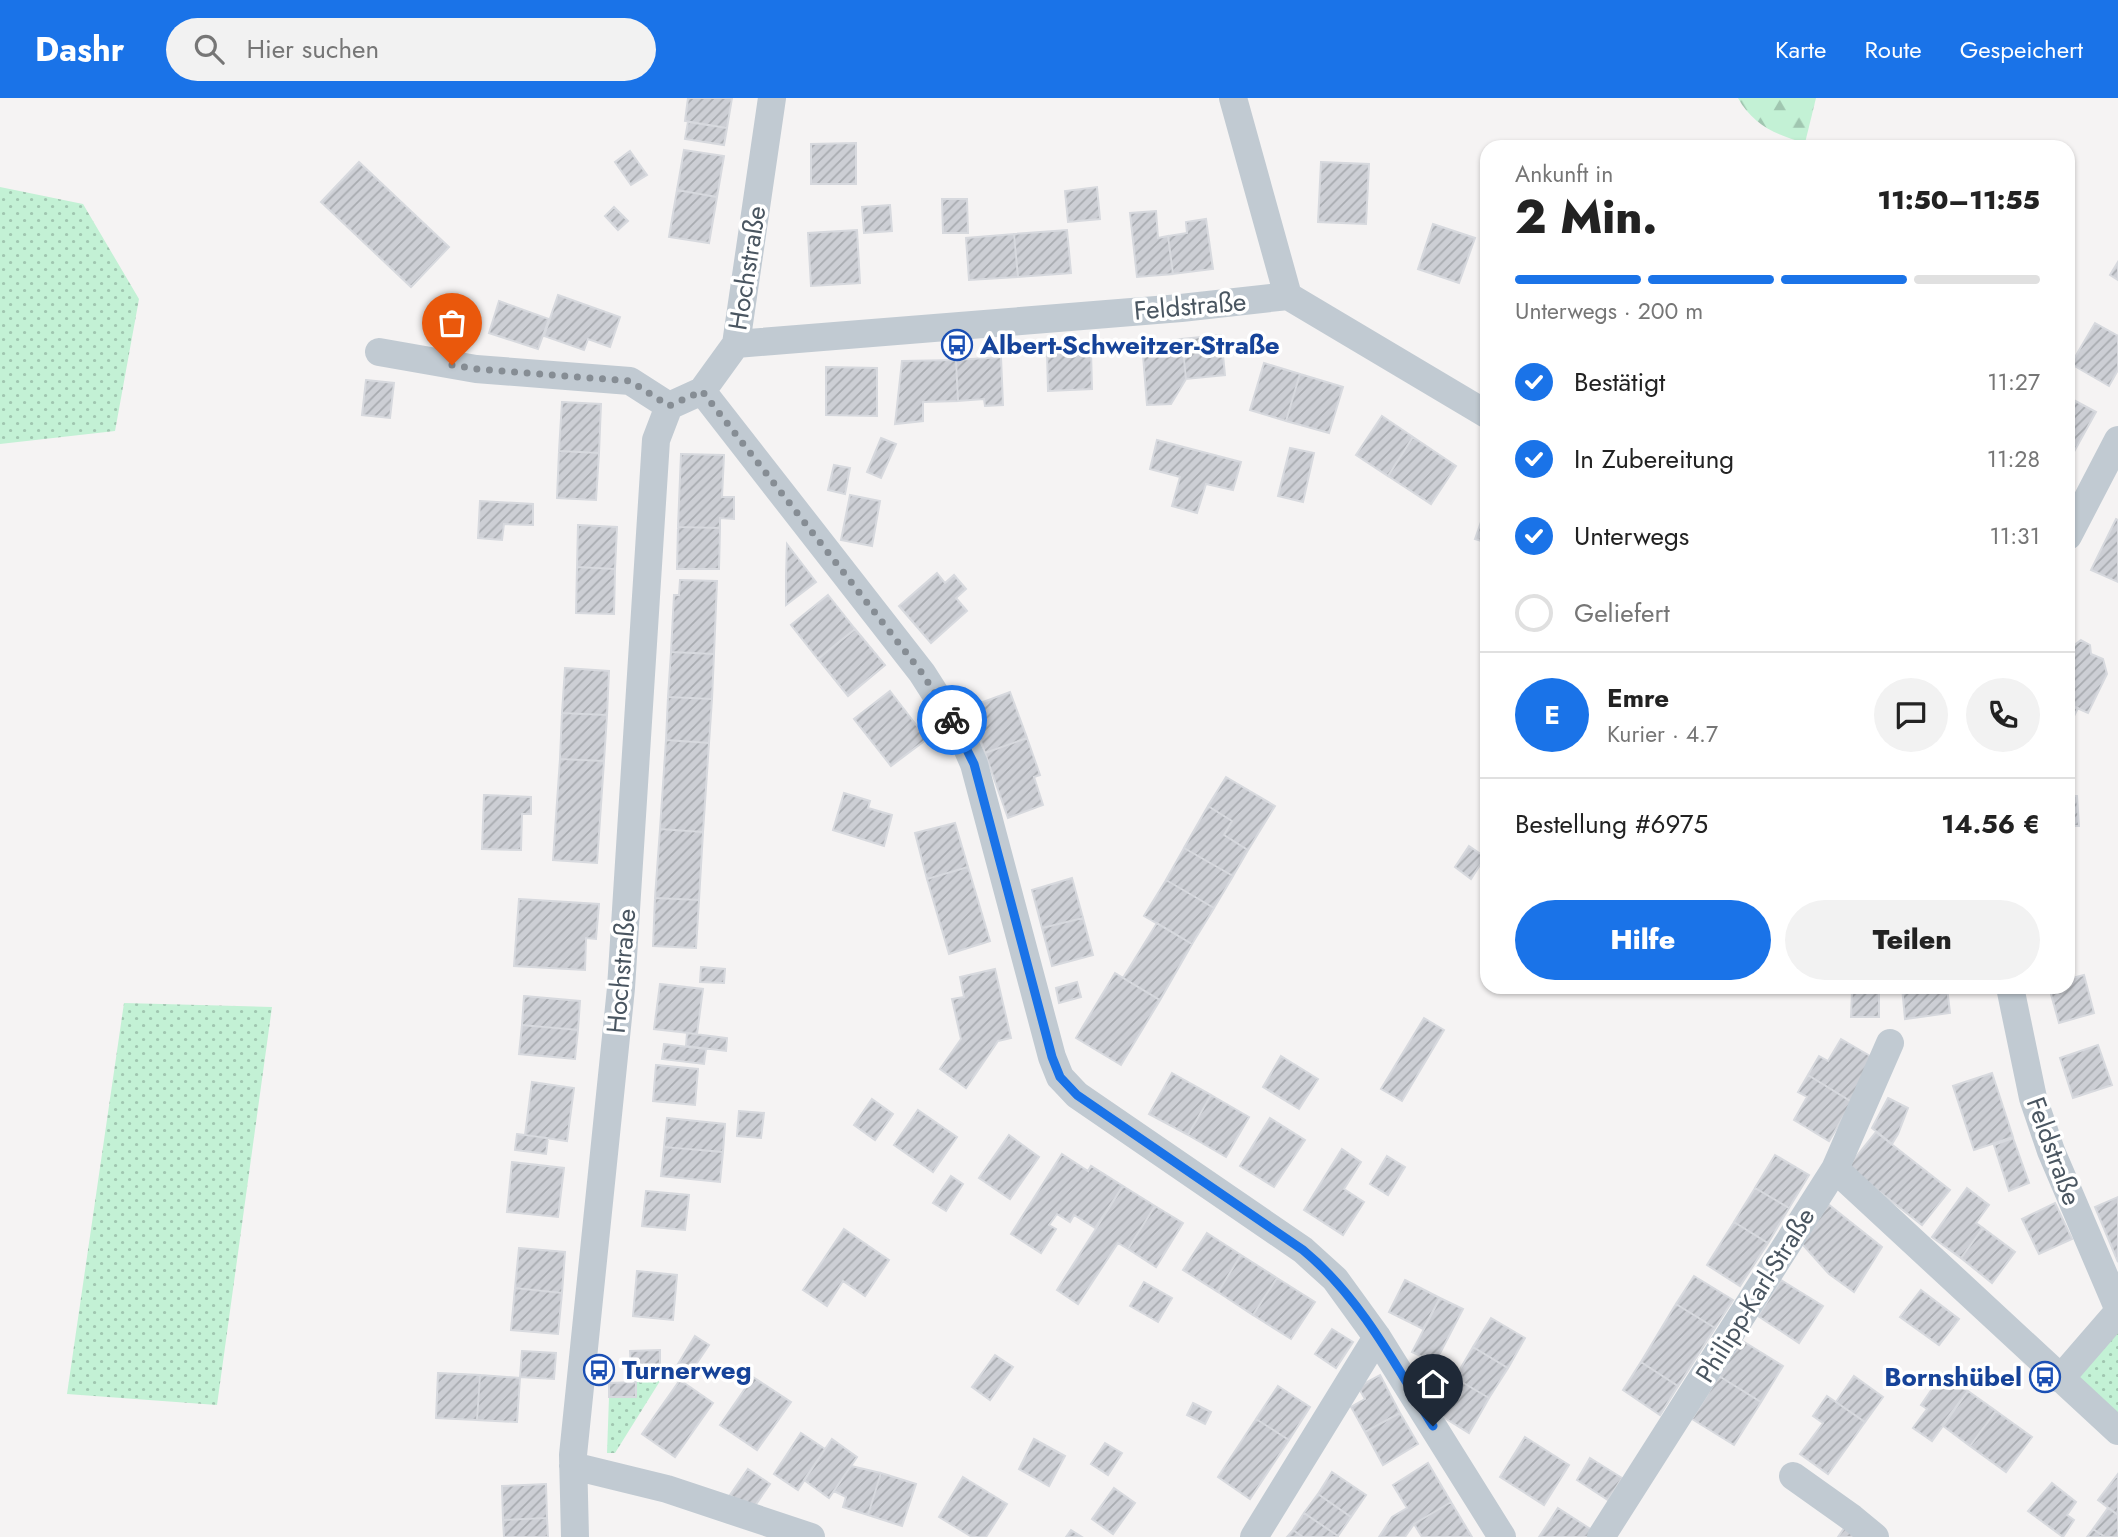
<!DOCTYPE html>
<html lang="de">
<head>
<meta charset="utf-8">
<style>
	body { margin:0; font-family:Jost,sans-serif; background:#f2f2f2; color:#222; height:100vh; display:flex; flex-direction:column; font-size:26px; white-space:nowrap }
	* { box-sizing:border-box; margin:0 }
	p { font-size:23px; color:#767676 }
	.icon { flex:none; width:38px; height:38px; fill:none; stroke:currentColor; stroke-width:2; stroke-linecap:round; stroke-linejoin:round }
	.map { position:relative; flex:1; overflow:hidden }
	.details { position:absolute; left:1480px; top:42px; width:595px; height:854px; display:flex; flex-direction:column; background:#fff; border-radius:21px; box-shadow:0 2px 5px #0004 }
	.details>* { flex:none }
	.pin { position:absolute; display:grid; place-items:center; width:60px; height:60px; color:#fff; margin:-72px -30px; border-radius:50% 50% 50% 0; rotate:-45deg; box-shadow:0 0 7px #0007 }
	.pin .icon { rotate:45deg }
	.courier { position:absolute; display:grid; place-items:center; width:70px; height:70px; margin:-35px; border:5px solid #1a73e8; border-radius:50%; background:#fff; color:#222; box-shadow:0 2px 9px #0007 }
	.summary em { font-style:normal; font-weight:800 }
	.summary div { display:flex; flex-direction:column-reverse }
	.summary { display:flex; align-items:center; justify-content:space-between; height:119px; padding:0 35px }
	h1 { font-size:46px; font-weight:800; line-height:52px }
	.bar { display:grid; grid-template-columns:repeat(4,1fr); gap:10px 7px; align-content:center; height:84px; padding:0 35px }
	.bar i { height:9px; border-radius:5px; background:#e0e0e0 }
	.bar .selected { background:#1a73e8 }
	.bar p { grid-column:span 4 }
	.line { display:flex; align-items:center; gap:18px; padding:0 35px; border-top:2px solid #e0e0e0 }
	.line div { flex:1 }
	.round { display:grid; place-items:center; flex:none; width:74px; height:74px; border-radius:37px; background:#f2f2f2 }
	ol { padding:0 35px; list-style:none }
	li { display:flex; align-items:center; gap:21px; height:77px }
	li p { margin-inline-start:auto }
	li .icon { padding:7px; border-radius:50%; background:#1a73e8; color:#fff; stroke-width:4 }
	li:last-child { color:#767676 }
	li i { width:38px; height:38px; border:4px solid #e0e0e0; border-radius:50% }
	.button { display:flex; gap:14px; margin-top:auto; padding:14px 35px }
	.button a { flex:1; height:80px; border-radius:42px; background:#1a73e8; color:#fff; font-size:28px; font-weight:800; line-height:80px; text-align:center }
	.button a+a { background:#f2f2f2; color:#222 }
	header { display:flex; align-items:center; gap:42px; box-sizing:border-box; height:98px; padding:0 35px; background:#1a73e8; color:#fff }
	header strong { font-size:33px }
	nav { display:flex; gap:38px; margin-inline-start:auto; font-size:24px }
	.search { width:490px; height:63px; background:#f2f2f2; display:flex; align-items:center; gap:18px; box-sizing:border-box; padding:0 24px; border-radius:38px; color:#767676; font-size:26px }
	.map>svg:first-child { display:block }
	.green { fill:url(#green-dots) }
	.forest { fill:url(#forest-firs) }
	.building { fill:url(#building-hatch); stroke:#d7d9de; stroke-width:2 }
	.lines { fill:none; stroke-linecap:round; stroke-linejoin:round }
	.minor { stroke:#c1cad2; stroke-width:28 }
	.done { stroke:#868d94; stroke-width:7; stroke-dasharray:0 12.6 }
	.route { stroke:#1a73e8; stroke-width:9 }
	.labels { text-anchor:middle; stroke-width:7; stroke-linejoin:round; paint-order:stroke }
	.street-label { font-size:26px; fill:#4a5661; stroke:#fff }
	.transit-label { font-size:26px; font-weight:bold; fill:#164399; stroke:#fff; text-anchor:start }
</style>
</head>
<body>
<header>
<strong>Dashr</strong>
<div class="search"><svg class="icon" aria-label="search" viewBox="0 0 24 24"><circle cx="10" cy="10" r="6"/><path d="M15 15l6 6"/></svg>Hier suchen</div>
<nav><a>Karte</a><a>Route</a><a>Gespeichert</a></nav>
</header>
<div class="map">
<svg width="2118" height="1439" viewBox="0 0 2118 1439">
	<defs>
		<pattern id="green-dots" width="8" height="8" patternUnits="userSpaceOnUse" patternTransform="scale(1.75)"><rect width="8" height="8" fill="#c3f1d5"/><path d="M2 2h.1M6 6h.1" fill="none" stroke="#a0c6b0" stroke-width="1.8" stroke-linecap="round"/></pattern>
		<pattern id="forest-firs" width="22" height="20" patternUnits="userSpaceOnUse" patternTransform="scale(1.75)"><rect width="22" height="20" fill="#c3f1d5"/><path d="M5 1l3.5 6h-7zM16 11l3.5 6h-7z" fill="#a0c6b0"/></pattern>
		<pattern id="building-hatch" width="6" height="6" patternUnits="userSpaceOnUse" patternTransform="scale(1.75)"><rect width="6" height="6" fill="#cdcfd5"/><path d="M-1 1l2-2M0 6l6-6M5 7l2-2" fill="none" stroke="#a8abb0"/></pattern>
	</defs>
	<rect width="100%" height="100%" fill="#f5f3f3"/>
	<path class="green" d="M0,89L83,106L139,201L115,333L0,346Z
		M124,905L272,909L217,1307L67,1296Z
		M2118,1228V1317L2074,1279Z
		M660,1283L615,1355H607L609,1299H635L636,1284Z"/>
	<path class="forest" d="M1738,0H1816L1805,45C1776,37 1753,27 1738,0Z"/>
	<path class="building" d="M688,0H732L727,30L685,23Z
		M688,24L727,30L724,47L685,41Z
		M856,45V86H811V46Z
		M684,52L724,58L717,99L677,92Z
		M630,53L647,77L631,87L615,64Z
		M359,64L449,149L411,189L321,104Z
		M1321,64L1369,66L1366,126L1318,124Z
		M1097,89L1100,121L1068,124L1065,93Z
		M677,92L717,99L709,145L669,139Z
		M942,101H967L968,135H943Z
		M890,107L892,133L864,135L862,109Z
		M614,109L628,123L618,132L605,118Z
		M1156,113L1158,140L1168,138L1173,176L1137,179L1130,115Z
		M1206,121L1213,171L1173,176L1168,138L1187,135L1186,124Z
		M1433,126L1475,140L1459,185L1418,171Z
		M857,132L860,185L811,188L808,135Z
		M1067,132L1071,175L1018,179L1014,136Z
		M1014,136L1018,179L969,182L966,140Z
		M2118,164V182L2110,177Z
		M558,197L620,219L610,249L588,241L584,252L544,238Z
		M499,203L549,221L538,251L489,235Z
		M2095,225L2118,238V272L2109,288L2071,266Z
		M1221,237L1225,277L1186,281L1182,241Z
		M1182,241L1186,281L1171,306L1147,307L1142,245Z
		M1091,252L1092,291L1048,293L1047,254Z
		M1001,259L1003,307L985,308L984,301L958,303L956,262Z
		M956,262L958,303L923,304V323L895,326L902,263Z
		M1264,265L1300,276L1286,323L1250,312Z
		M826,269L877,270V318L826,317Z
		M1300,276L1343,289L1329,335L1286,323Z
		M366,282L394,285L390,320L362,317Z
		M2068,299L2096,314L2070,361H2068Z
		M562,304L601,306L599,355L559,353Z
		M1382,318L1413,339L1388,378L1356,357Z
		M1413,339L1456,368L1431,406L1388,378Z
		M881,340L896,346L881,380L867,374Z
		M1157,342L1241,364L1233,392L1206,386L1197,415L1172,408L1180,379L1150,371Z
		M1290,350L1314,355L1303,404L1278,398Z
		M559,353L599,355L596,402L557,400Z
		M681,356L724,357L722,399H734V421L720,420V430L678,429Z
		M834,367L850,370L845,396L828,392Z
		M850,397L880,403L872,448L841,442Z
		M480,403L533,406V427L504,426L502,442L478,440Z
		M1488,404V445L1475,441Z
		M2116,421L2118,422V484L2091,472Z
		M578,427L617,429L615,471L577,469Z
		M678,429L720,430L719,471H677Z
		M787,446L816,484L786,507V478Z
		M577,469L615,471L614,516L576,515Z
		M937,475L945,485L954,477L966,491L956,500L967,513L931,545L899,508Z
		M680,482L717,483L714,556L671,554L674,497H679Z
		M828,497L855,531L818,561L791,527Z
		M855,531L885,567L848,598L818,561Z
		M2081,542L2090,547L2091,556L2103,561L2107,576L2088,615L2068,606V547L2073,548Z
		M671,554L714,556L712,601L668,599Z
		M565,570L609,573L607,617L562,615Z
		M890,593L927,641L891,668L854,621Z
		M1010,594L1027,640L985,655L969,609Z
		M668,599L712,601L709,645L666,642Z
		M2068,606L2078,610L2068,630Z
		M562,615L607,617L604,663L560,661Z
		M1027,640L1040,677L1034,679L1043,707L1008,720L985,655Z
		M666,642L709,645L703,734L660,731Z
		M560,661L604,663L597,765L553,762Z
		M1226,679L1275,708L1248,752L1224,737L1232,723L1208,708Z
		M844,695L870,703L868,710L892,717L884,748L833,732Z
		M484,697L531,699V716H522L521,752L482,751Z
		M2068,698H2077L2079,728H2068Z
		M1208,708L1232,723L1224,737L1248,752L1233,778L1184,750Z
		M955,725L968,769L927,781L915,735Z
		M660,731L703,734L699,802L655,800Z
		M1469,748L1485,759L1471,781L1455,769Z
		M1184,750L1233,778L1214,810L1166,782Z
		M968,769L990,843L949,856L927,781Z
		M1072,780L1083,820L1042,830L1032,792Z
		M1166,782L1214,810L1192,846L1144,818Z
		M655,800L699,802L696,850L653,848Z
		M519,801L599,806L596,841L586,840L585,872L514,868Z
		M1083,820L1093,857L1052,868L1042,830Z
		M1157,825L1192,846L1160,902L1123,880Z
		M701,869L725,871L724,885L700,884Z
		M995,871L1011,940L998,943L966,990L940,971L961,941L952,901L964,899L960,879Z
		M1115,875L1160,902L1121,967L1076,940Z
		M2084,877L2094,915L2059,925L2049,889H2068V881Z
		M1077,884L1081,899L1059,905L1056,890Z
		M660,886L703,891L697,936L654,931Z
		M1902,889H1947L1950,915L1905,921Z
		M1852,893H1879V919H1851Z
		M524,898L580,903L578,932L522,927Z
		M1424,920L1444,932L1402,1003L1381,991Z
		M522,927L578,932L575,961L519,956Z
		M687,935L727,940L726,953L686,948Z
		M1841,941L1877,962L1852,1004L1808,977L1819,958L1828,963Z
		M664,946L706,951L704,966L662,961Z
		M2098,947L2112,987L2073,1000L2060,960Z
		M1281,958L1318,981L1299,1011L1263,989Z
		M656,967L698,971L695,1007L653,1003Z
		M1172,975L1211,997L1188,1037L1149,1016Z
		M1992,975L2013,1039L1974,1052L1953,988Z
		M1808,977L1852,1004L1829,1043L1794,1022L1807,999L1798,994Z
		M532,984L574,990L567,1043L525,1037Z
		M1211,997L1249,1019L1226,1059L1188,1037Z
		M1888,1000L1908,1010L1898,1036L1892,1046L1872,1030Z
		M872,1001L893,1016L875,1042L854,1027Z
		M918,1012L957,1039L933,1074L894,1047Z
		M739,1013L764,1015L761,1040L737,1038Z
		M667,1020L725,1026L723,1054L664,1049Z
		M1270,1020L1305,1042L1274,1089L1240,1068Z
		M1876,1034L1950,1092L1922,1127L1848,1069Z
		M517,1036L548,1040L546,1056L515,1052Z
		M1009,1037L1039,1059L1010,1101L979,1080Z
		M2013,1040L2029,1085L2009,1093L1994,1047Z
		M664,1049L723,1054L720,1084L661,1078Z
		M1342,1051L1361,1064L1344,1091L1364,1104L1343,1137L1304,1112Z
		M1062,1056L1088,1073L1091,1068L1123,1088L1095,1130L1074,1117L1070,1124L1057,1116L1049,1127L1056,1131L1041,1155L1011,1136Z
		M1775,1057L1809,1077L1789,1110L1755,1090Z
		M1387,1058L1405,1069L1388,1097L1370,1086Z
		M512,1064L564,1070L558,1119L507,1114Z
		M951,1078L963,1086L946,1113L933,1105Z
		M1123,1088L1155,1108L1128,1151L1118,1145L1078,1206L1057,1192Z
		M1755,1090L1789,1110L1768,1145L1734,1124Z
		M1967,1090L1989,1107L1976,1125L1983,1130L1961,1160L1932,1139Z
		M646,1093L689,1097L685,1132L642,1128Z
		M2118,1099V1164L2095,1109Z
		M2055,1105L2072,1141L2039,1156L2022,1121Z
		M1828,1106L1882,1149L1854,1194L1829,1176L1802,1146Z
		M1155,1108L1183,1125L1156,1169L1128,1151Z
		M1734,1124L1768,1145L1740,1188L1707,1167Z
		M1983,1130L2015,1154L1992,1185L1961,1160Z
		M844,1131L889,1162L865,1198L843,1183L827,1208L803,1192Z
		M1207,1135L1241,1157L1218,1194L1183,1172Z
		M519,1150L565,1154L562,1195L515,1190Z
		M1241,1157L1277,1180L1253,1217L1218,1194Z
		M637,1173L677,1177L673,1222L633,1218Z
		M1694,1178L1733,1202L1715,1230L1676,1206Z
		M1277,1180L1315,1204L1291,1241L1253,1217Z
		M1405,1182L1440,1200L1423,1231L1389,1214Z
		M1781,1182L1823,1208L1799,1245L1758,1218Z
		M1144,1184L1172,1200L1158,1224L1130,1208Z
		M515,1190L562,1195L558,1236L511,1232Z
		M1921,1192L1959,1221L1939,1247L1900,1219Z
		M1440,1200L1463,1211L1435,1265L1412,1254Z
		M1676,1206L1715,1230L1678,1288L1641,1264Z
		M1491,1220L1525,1240L1508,1270L1473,1249Z
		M1332,1231L1353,1244L1336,1270L1315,1256Z
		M695,1238L709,1247L691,1274L678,1266Z
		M1741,1242L1783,1268L1761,1304L1719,1278Z
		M1473,1249L1508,1270L1489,1300L1455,1280Z
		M660,1252V1275L631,1276L630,1253Z
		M522,1253L556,1255L554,1281L520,1279Z
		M995,1257L1013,1269L990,1302L972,1289Z
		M1641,1264L1678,1288L1660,1317L1623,1292Z
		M438,1275L480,1277L477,1322L436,1320Z
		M1943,1275L1968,1293L1932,1343L1913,1330L1927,1311L1921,1307Z
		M480,1277L520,1280L517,1324L477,1322Z
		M1380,1277L1400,1315L1365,1334L1351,1309L1365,1301L1358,1289Z
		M1719,1278L1761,1304L1734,1347L1692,1321Z
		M1854,1278L1883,1299L1865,1324L1836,1304Z
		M753,1279L791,1304L757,1352L720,1327Z
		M1455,1280L1489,1300L1469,1335L1435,1314Z
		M680,1282L713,1305L675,1359L642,1336Z
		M636,1284V1299H609V1285Z
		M1278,1288L1310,1309L1289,1342L1256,1321Z
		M1968,1293L1996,1313L1970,1348L1942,1327Z
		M1827,1298L1865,1324L1828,1376L1800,1356L1823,1325L1813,1318Z
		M1193,1305L1211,1314L1205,1326L1187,1317Z
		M1996,1313L2032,1339L2006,1374L1970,1348Z
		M1400,1315L1418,1346L1383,1367L1365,1334Z
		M1256,1321L1289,1342L1250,1401L1218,1379Z
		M801,1335L825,1351L798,1392L774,1376Z
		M1525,1339L1569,1367L1544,1407L1500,1379Z
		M832,1341L857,1359L829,1400L804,1382Z
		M1034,1341L1065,1358L1049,1388L1019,1371Z
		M1105,1345L1122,1355L1108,1377L1091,1366Z
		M1590,1360L1622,1380L1608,1402L1577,1382Z
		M1428,1365L1451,1404L1414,1426L1405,1439H1379L1392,1419L1407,1410L1393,1387Z
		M851,1368L881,1375L868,1417L843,1409L846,1399L834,1393Z
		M748,1371L770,1386L752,1412L730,1397Z
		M1332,1374L1366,1397L1351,1419L1318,1396Z
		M881,1375L916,1386L902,1428L868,1417Z
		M2118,1376V1417L2098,1402Z
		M963,1379L1007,1406L986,1439H972L939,1419Z
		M2052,1385L2076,1404L2067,1417L2074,1422L2063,1439L2028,1413Z
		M546,1386L547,1420L503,1422L502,1388Z
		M1114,1390L1135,1405L1113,1436L1092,1421Z
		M1318,1396L1351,1419L1338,1438L1304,1415Z
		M1451,1404L1472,1439H1422L1414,1426Z
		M1558,1410L1592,1432L1588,1439H1539Z
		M2108,1410L2118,1417V1439H2105L2093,1431Z
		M1304,1415L1338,1438V1439H1303L1293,1432Z
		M547,1420L548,1439H504L503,1422Z
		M1847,1426L1862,1439H1838Z
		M2093,1431L2105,1439H2087Z
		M1071,1432L1082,1439H1066Z
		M1293,1432L1303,1439H1287Z"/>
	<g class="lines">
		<path class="minor" d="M1233,0L1288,198
			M736,246L1181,210L1288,198L1488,317
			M379,254L476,271L630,283L669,308
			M702,293L922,575L961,636L974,666L1052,959L1060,979L1077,997L1303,1152L1335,1181L1377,1239L1502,1439
			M2068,438L2118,342
			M2010,889L2033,1000L2051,1053L2118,1210
			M1835,1071L2118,1333
			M2060,1281L2118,1214
			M573,1368L667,1391L811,1439
			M1793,1378L1852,1420L1875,1439
			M575,1439L573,1357L621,890L656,342L669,308L702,293L736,246L772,0
			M1254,1439L1377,1239
			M1601,1439L1835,1071L1890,945"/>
	</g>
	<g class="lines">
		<path class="done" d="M452,267L476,271L630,283L669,308L702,293L922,575L952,622"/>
		<path class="route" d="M952,622L974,666L1052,959L1060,979L1077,997L1303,1152C1360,1199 1395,1266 1433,1328"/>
	</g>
	<defs>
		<g id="bus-ring" transform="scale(1.575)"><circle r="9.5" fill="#fff" stroke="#1a4fb4" stroke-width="1.5"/><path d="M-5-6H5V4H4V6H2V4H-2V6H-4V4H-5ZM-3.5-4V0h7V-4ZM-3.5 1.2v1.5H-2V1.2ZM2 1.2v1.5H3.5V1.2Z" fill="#1a4fb4"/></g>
	</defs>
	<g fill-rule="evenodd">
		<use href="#bus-ring" x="957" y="247"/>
		<use href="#bus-ring" x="599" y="1272"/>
		<use href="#bus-ring" x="2045" y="1279"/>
	</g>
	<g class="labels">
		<g class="street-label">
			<text transform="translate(747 170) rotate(-81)" y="9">Hochstraße</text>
			<text transform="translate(1190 208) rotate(-5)" y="9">Feldstraße</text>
			<text transform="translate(621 873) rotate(-85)" y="9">Hochstraße</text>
			<text transform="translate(2054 1053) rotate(70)" y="9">Feldstraße</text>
			<text transform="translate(1755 1197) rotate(-58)" y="9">Philipp-Karl-Straße</text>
		</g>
		<g class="transit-label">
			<text x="980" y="256">Albert-Schweitzer-Straße</text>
			<text x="622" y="1281">Turnerweg</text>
			<text x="2022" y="1288" text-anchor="end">Bornshübel</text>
		</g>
	</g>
</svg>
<div class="pin" style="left:452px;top:267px;background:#ea580c"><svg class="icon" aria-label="bag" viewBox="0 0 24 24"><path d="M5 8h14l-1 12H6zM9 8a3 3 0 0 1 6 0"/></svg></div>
<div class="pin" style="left:1433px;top:1328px;background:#1f2937"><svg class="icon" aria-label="home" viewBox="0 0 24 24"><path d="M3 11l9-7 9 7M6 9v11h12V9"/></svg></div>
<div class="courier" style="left:952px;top:622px"><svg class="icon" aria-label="bike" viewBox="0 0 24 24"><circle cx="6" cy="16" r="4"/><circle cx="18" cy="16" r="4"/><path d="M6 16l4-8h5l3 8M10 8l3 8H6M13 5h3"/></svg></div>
<section class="details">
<div class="summary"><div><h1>2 Min.</h1><p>Ankunft in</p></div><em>11:50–11:55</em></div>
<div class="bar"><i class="selected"></i><i class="selected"></i><i class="selected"></i><i></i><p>Unterwegs · 200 m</p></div>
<ol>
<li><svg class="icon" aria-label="check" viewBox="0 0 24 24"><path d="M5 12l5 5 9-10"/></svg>Bestätigt<p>11:27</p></li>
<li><svg class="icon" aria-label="check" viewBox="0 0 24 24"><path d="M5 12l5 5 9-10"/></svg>In Zubereitung<p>11:28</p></li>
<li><svg class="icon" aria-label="check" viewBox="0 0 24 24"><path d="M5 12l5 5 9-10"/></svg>Unterwegs<p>11:31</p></li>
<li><i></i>Geliefert</li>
</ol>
<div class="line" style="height:126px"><b class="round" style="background:#1a73e8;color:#fff">E</b><div><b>Emre</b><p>Kurier · 4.7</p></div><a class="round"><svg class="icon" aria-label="chat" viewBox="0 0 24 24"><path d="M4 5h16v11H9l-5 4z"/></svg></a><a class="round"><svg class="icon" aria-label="phone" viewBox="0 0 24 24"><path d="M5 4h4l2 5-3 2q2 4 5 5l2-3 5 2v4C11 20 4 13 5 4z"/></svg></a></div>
<div class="line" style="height:91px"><div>Bestellung #6975</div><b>14.56 €</b></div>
<div class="button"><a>Hilfe</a><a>Teilen</a></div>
</section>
</div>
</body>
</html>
